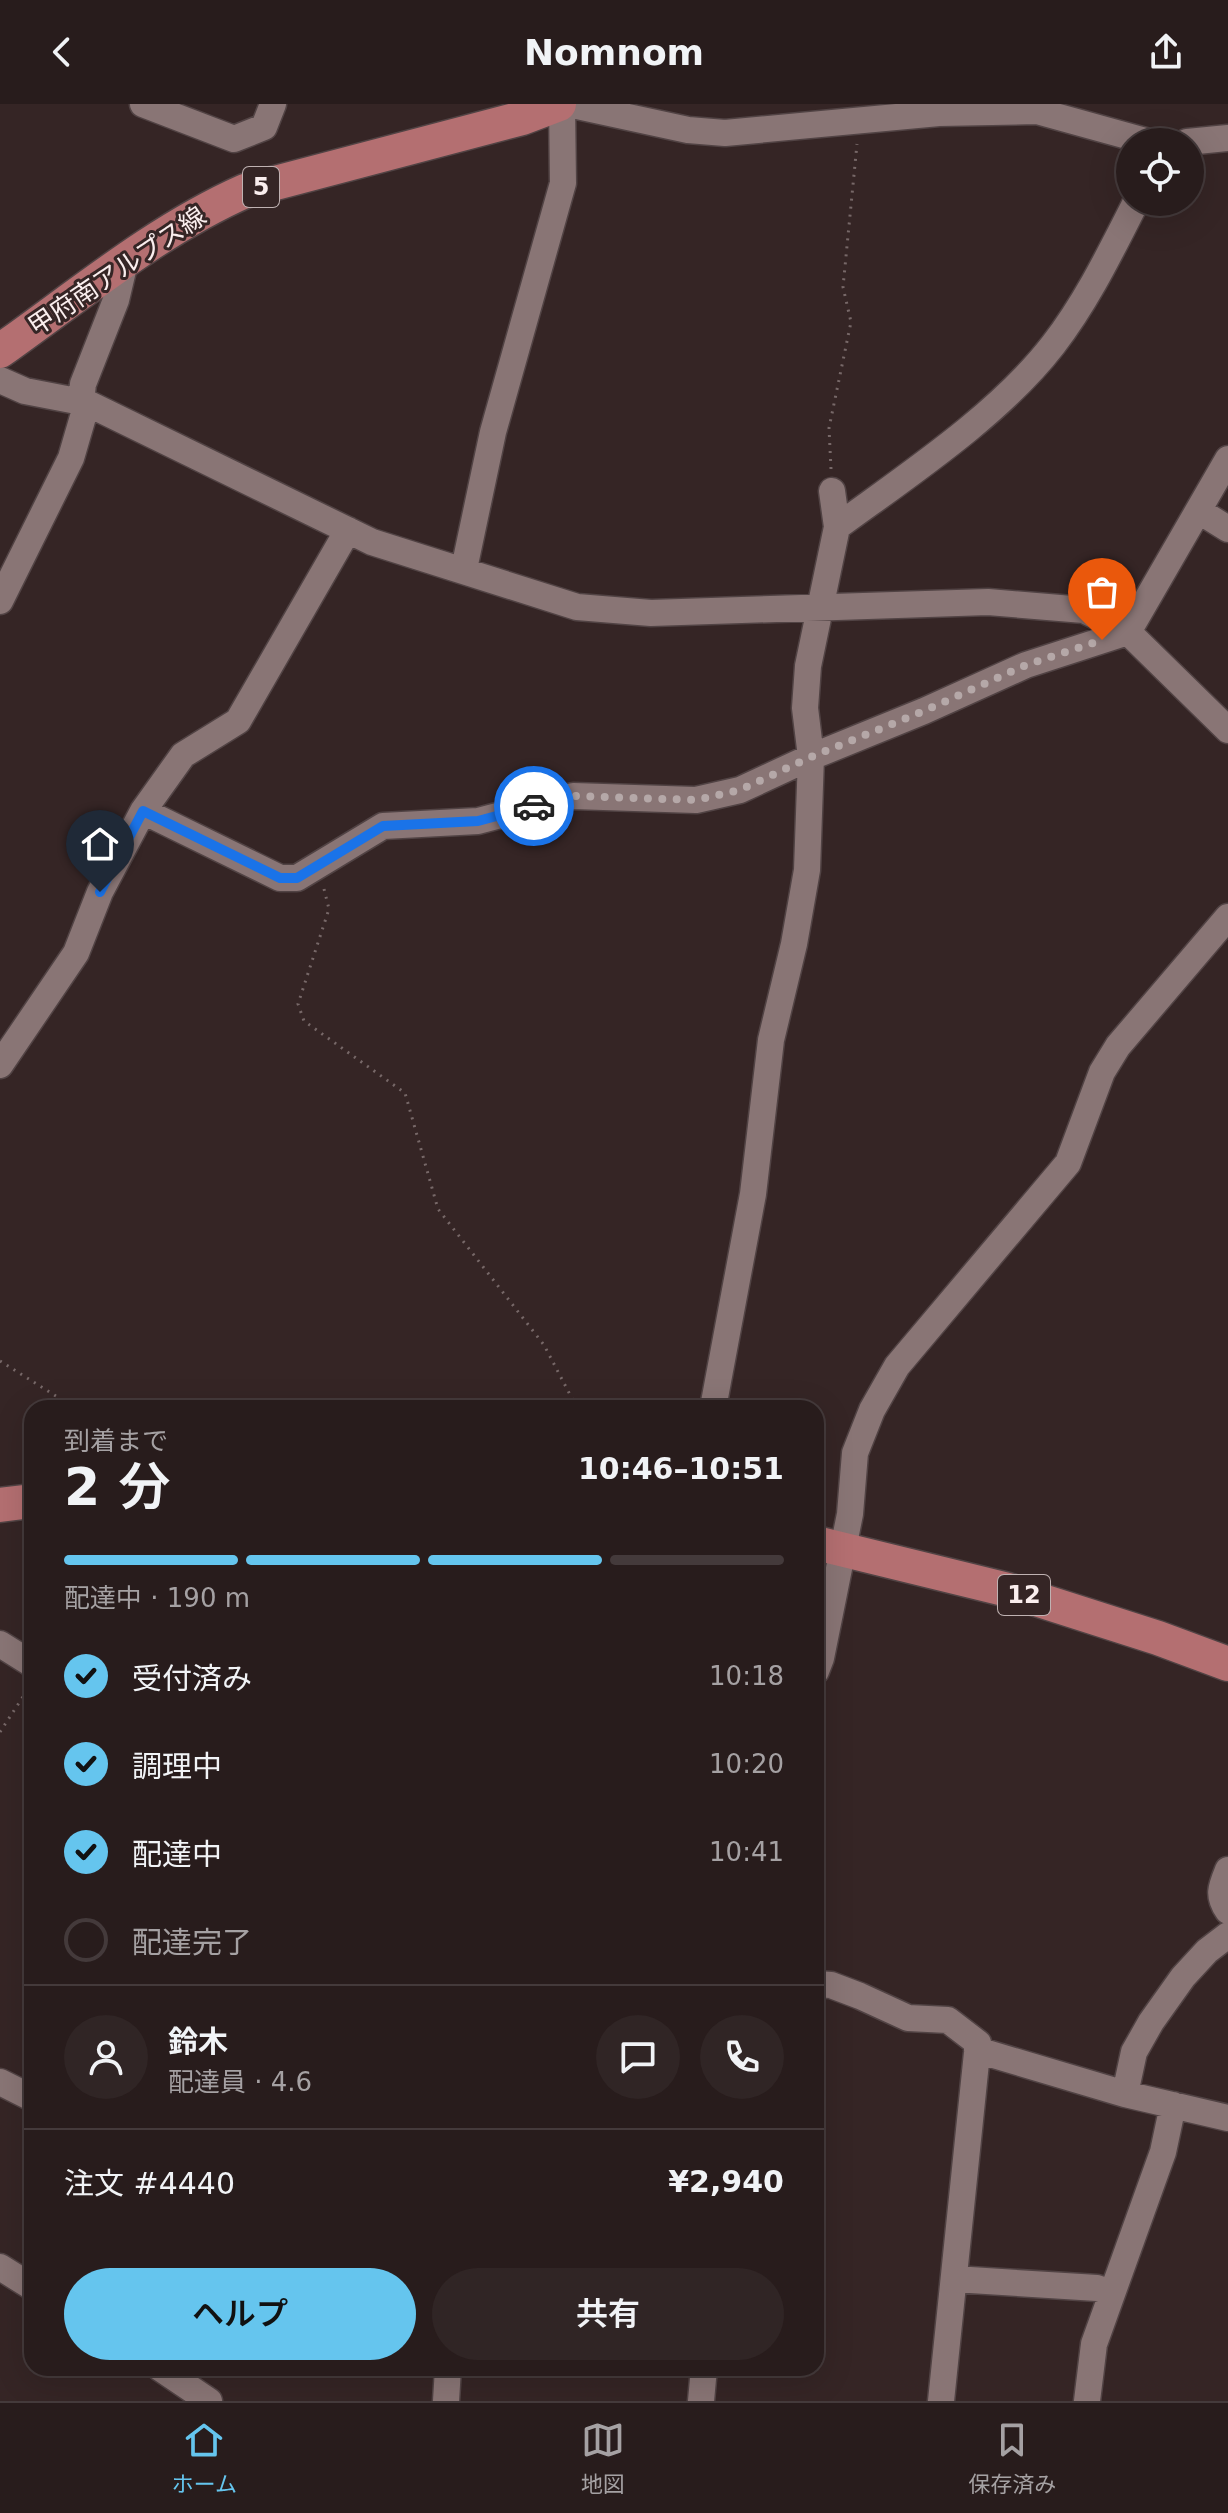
<!DOCTYPE html>
<html lang="ja">
<head>
<meta charset="utf-8">
<style>
	body { margin:0; font-family:"DejaVu Sans","Noto Sans JP",sans-serif; background:#302525; color:#f1f3f6; height:100vh; display:flex; flex-direction:column; font-size:30px; white-space:nowrap }
	* { box-sizing:border-box; margin:0 }
	p { font-size:26px; color:#a5a1a3 }
	.icon { flex:none; width:44px; height:44px; fill:none; stroke:currentColor; stroke-width:2; stroke-linecap:round; stroke-linejoin:round }
	.map { position:relative; flex:1; overflow:hidden }
	.sheet { position:absolute; left:24px; top:1296px; width:800px; height:976px; display:flex; flex-direction:column; background:#281c1c; border-radius:24px; box-shadow:0 8px 32px #0002,0 0 0 2px #443a3b }
	.sheet>* { flex:none }
	.controls { position:absolute; left:1116px; top:24px; display:grid; gap:16px }
	.controls a { display:grid; place-items:center; width:88px; height:88px; border-radius:50%; background:#281c1c; box-shadow:0 8px 32px #0002,0 0 0 2px #443a3b; font-size:40px }
	.pin { position:absolute; display:grid; place-items:center; width:68px; height:68px; color:#fff; margin:-82px -34px; border-radius:50% 50% 50% 0; rotate:-45deg; box-shadow:0 0 8px #0007 }
	.pin .icon { rotate:45deg }
	.courier { position:absolute; display:grid; place-items:center; width:80px; height:80px; margin:-40px; border:6px solid #1a73e8; border-radius:50%; background:#fff; color:#222; box-shadow:0 2px 10px #0007 }
	.headline em { font-style:normal; font-weight:600 }
	.headline div { display:flex; flex-direction:column-reverse }
	.headline { display:flex; align-items:center; justify-content:space-between; height:136px; padding:0 40px }
	h1 { font-size:52px; font-weight:600; line-height:60px }
	.bar { display:grid; grid-template-columns:repeat(4,1fr); gap:12px 8px; align-content:center; height:96px; padding:0 40px }
	.bar i { height:10px; border-radius:6px; background:#443a3b }
	.bar .active { background:#65c5ee }
	.bar p { grid-column:span 4 }
	.line { display:flex; align-items:center; gap:20px; padding:0 40px; border-top:2px solid #443a3b }
	.line div { flex:1 }
	.round { display:grid; place-items:center; flex:none; width:84px; height:84px; border-radius:42px; background:#302525 }
	ol { padding:0 40px; list-style:none }
	li { display:flex; align-items:center; gap:24px; height:88px }
	li p { margin-inline-start:auto }
	li .icon { padding:8px; border-radius:50%; background:#65c5ee; color:#111; stroke-width:4 }
	li:last-child { color:#a5a1a3 }
	li i { width:44px; height:44px; border:4px solid #443a3b; border-radius:50% }
	.button { display:flex; gap:16px; margin-top:auto; padding:16px 40px }
	.button a { flex:1; height:92px; border-radius:48px; background:#65c5ee; color:#111; font-size:32px; font-weight:600; line-height:92px; text-align:center }
	.button a+a { background:#302525; color:#f1f3f6 }
	header { display:flex; justify-content:space-between; align-items:center; height:104px; padding:0 40px; background:#281c1c; font-size:36px; font-weight:600 }
	.dock { display:flex; justify-content:space-around; align-items:center; height:112px; border-top:2px solid #443a3b; background:#281c1c; font-size:22px; color:#a5a1a3 }
	.dock a { display:grid; justify-items:center; gap:4px }
	.dock .active { color:#65c5ee }
	.map>svg:first-child { display:block }
	.lines { fill:none; stroke-linecap:round; stroke-linejoin:round }
	.minor-casing { stroke:#514344; stroke-width:29 }
	.major-casing { stroke:#514344; stroke-width:37 }
	.path { stroke:#776868; stroke-width:3; stroke-dasharray:2 6; stroke-linecap:butt }
	.minor { stroke:#897575; stroke-width:26 }
	.major { stroke:#b46f71; stroke-width:34 }
	.done { stroke:#b5a8a8; stroke-width:8; stroke-dasharray:0 14.4 }
	.route { stroke:#1a73e8; stroke-width:10 }
	.labels { text-anchor:middle; stroke-width:6; stroke-linejoin:round; paint-order:stroke }
	.shield { fill:#352525; stroke:#bfb2b2; stroke-width:2 }
	.shield-label { font-size:24px; font-weight:bold; fill:#faeeee }
	.street-label { font-size:26px; fill:#faeeee; stroke:#352525 }
</style>
</head>
<body>
<header><svg class="icon" aria-label="back" viewBox="0 0 24 24"><path d="M15 5l-7 7 7 7"/></svg>Nomnom<svg class="icon" aria-label="share" viewBox="0 0 24 24"><path d="M12 15V3M7 8l5-5 5 5M5 13v7h14v-7"/></svg></header>
<div class="map">
<svg width="1228" height="2297" viewBox="0 0 1228 2297">
	<rect width="100%" height="100%" fill="#352525"/>
	<g class="lines">
		<g class="minor-casing">
			<path id="minor" d="M143,0L234,35L264,23L273,0
				M568,0L688,26L725,29L939,9L1037,7L1149,38
				M1187,38L1228,34
				M0,276L25,287L87,299L372,438L577,503L651,509L988,498L1084,506L1128,528L1228,626
				M81,297L83,280L116,196L125,158
				M832,387L837,423
				M1199,407L1228,425
				M464,465L493,328L563,79L562,0
				M0,497L71,354L87,299
				M143,707L280,774H297L383,722L478,717L573,692L696,696L740,686L811,653L924,607L1026,561L1128,528L1228,355
				M0,961L76,849L100,788L143,707L183,651L238,617L348,426
				M713,1304L753,1090L771,936L794,840L807,766L811,653L805,604L808,562L837,423C908,371 999,311 1053,241C1087,197 1111,147 1136,98
				M0,1540L32,1560
				M816,1567L821,1554L850,1410L855,1349L872,1306L897,1262L1068,1059L1102,968L1118,942L1228,813
				M1228,1766C1221,1783 1217,1791 1228,1807
				M816,1880L831,1881L860,1892L908,1914L948,1916L978,1939L941,2297
				M977,1946L1125,1990L1228,2014
				M0,1978L32,1994
				M1125,1990L1134,1948L1151,1918L1183,1873L1207,1847L1228,1831
				M0,2163L32,2183
				M954,2175L1097,2184L1112,2189
				M160,2264L209,2297
				M446,2297L448,2264
				M701,2297L704,2264
				M1087,2297L1094,2240L1163,2048L1173,2001"/>
		</g>
		<g class="major-casing">
			<path id="major" d="M0,247C79,191 157,126 245,87L522,14L559,0
				M0,1401L32,1397
				M816,1439L1008,1486L1158,1534L1228,1560"/>
		</g>
		<path class="path" d="M831,365L829,324L851,218L843,183L857,40
			M324,785L329,805L298,900L304,917L405,989L438,1105L544,1241L577,1304
			M0,1257L75,1304
			M0,1628L30,1582"/>
		<use href="#minor" class="minor"/>
		<use href="#major" class="major"/>
	</g>
	<g class="lines">
		<path class="done" d="M534,702L573,692L696,696L740,686L811,653L924,607L1026,561L1102,536"/>
		<path class="route" d="M100,788L143,707L280,774H297L383,722L478,717L534,702"/>
	</g>
	<g class="labels">
		<g class="shield">
			<rect x="243" y="63" width="36" height="40" rx="6"/>
			<rect x="998" y="1471" width="52" height="40" rx="6"/>
		</g>
		<g class="shield-label">
			<text x="261" y="91">5</text>
			<text x="1024" y="1499">12</text>
		</g>
		<g class="street-label">
			<text transform="translate(117 167) rotate(-34)" y="9">甲府南アルプス線</text>
		</g>
	</g>
</svg>
<div class="controls">
<a><svg class="icon" aria-label="locate" viewBox="0 0 24 24"><circle cx="12" cy="12" r="6"/><path d="M12 2v4M12 18v4M2 12h4M18 12h4"/></svg></a>
</div>
<div class="pin" style="left:1102px;top:536px;background:#ea580c"><svg class="icon" aria-label="bag" viewBox="0 0 24 24"><path d="M5 8h14l-1 12H6zM9 8a3 3 0 0 1 6 0"/></svg></div>
<div class="pin" style="left:100px;top:788px;background:#1f2937"><svg class="icon" aria-label="home" viewBox="0 0 24 24"><path d="M3 11l9-7 9 7M6 9v11h12V9"/></svg></div>
<div class="courier" style="left:534px;top:702px"><svg class="icon" aria-label="car" viewBox="0 0 24 24"><path d="M5 17H2v-5l4-1 3-4h7l3 4 3 1v5h-3M9 17h6M6 11h13"/><circle cx="7" cy="17" r="2"/><circle cx="17" cy="17" r="2"/></svg></div>
<section class="sheet">
<div class="headline"><div><h1>2 分</h1><p>到着まで</p></div><em>10:46–10:51</em></div>
<div class="bar"><i class="active"></i><i class="active"></i><i class="active"></i><i></i><p>配達中 · 190 m</p></div>
<ol>
<li><svg class="icon" aria-label="check" viewBox="0 0 24 24"><path d="M5 12l5 5 9-10"/></svg>受付済み<p>10:18</p></li>
<li><svg class="icon" aria-label="check" viewBox="0 0 24 24"><path d="M5 12l5 5 9-10"/></svg>調理中<p>10:20</p></li>
<li><svg class="icon" aria-label="check" viewBox="0 0 24 24"><path d="M5 12l5 5 9-10"/></svg>配達中<p>10:41</p></li>
<li><i></i>配達完了</li>
</ol>
<div class="line" style="height:144px"><a class="round"><svg class="icon" aria-label="person" viewBox="0 0 24 24"><circle cx="12" cy="8" r="4"/><path d="M4 21q1-7 8-7t8 7"/></svg></a><div><b>鈴木</b><p>配達員 · 4.6</p></div><a class="round"><svg class="icon" aria-label="chat" viewBox="0 0 24 24"><path d="M4 5h16v11H9l-5 4z"/></svg></a><a class="round"><svg class="icon" aria-label="phone" viewBox="0 0 24 24"><path d="M5 4h4l2 5-3 2q2 4 5 5l2-3 5 2v4C11 20 4 13 5 4z"/></svg></a></div>
<div class="line" style="height:104px"><div>注文 #4440</div><b>¥2,940</b></div>
<div class="button"><a>ヘルプ</a><a>共有</a></div>
</section>
</div>
<nav class="dock">
<a class="active"><svg class="icon" aria-label="home" viewBox="0 0 24 24"><path d="M3 11l9-7 9 7M6 9v11h12V9"/></svg>ホーム</a>
<a><svg class="icon" aria-label="map" viewBox="0 0 24 24"><path d="M3 6l6-2 6 2 6-2v14l-6 2-6-2-6 2zM9 4v14M15 6v14"/></svg>地図</a>
<a><svg class="icon" aria-label="saved" viewBox="0 0 24 24"><path d="M7 4h10v16l-5-4-5 4z"/></svg>保存済み</a>
</nav>
</body>
</html>
